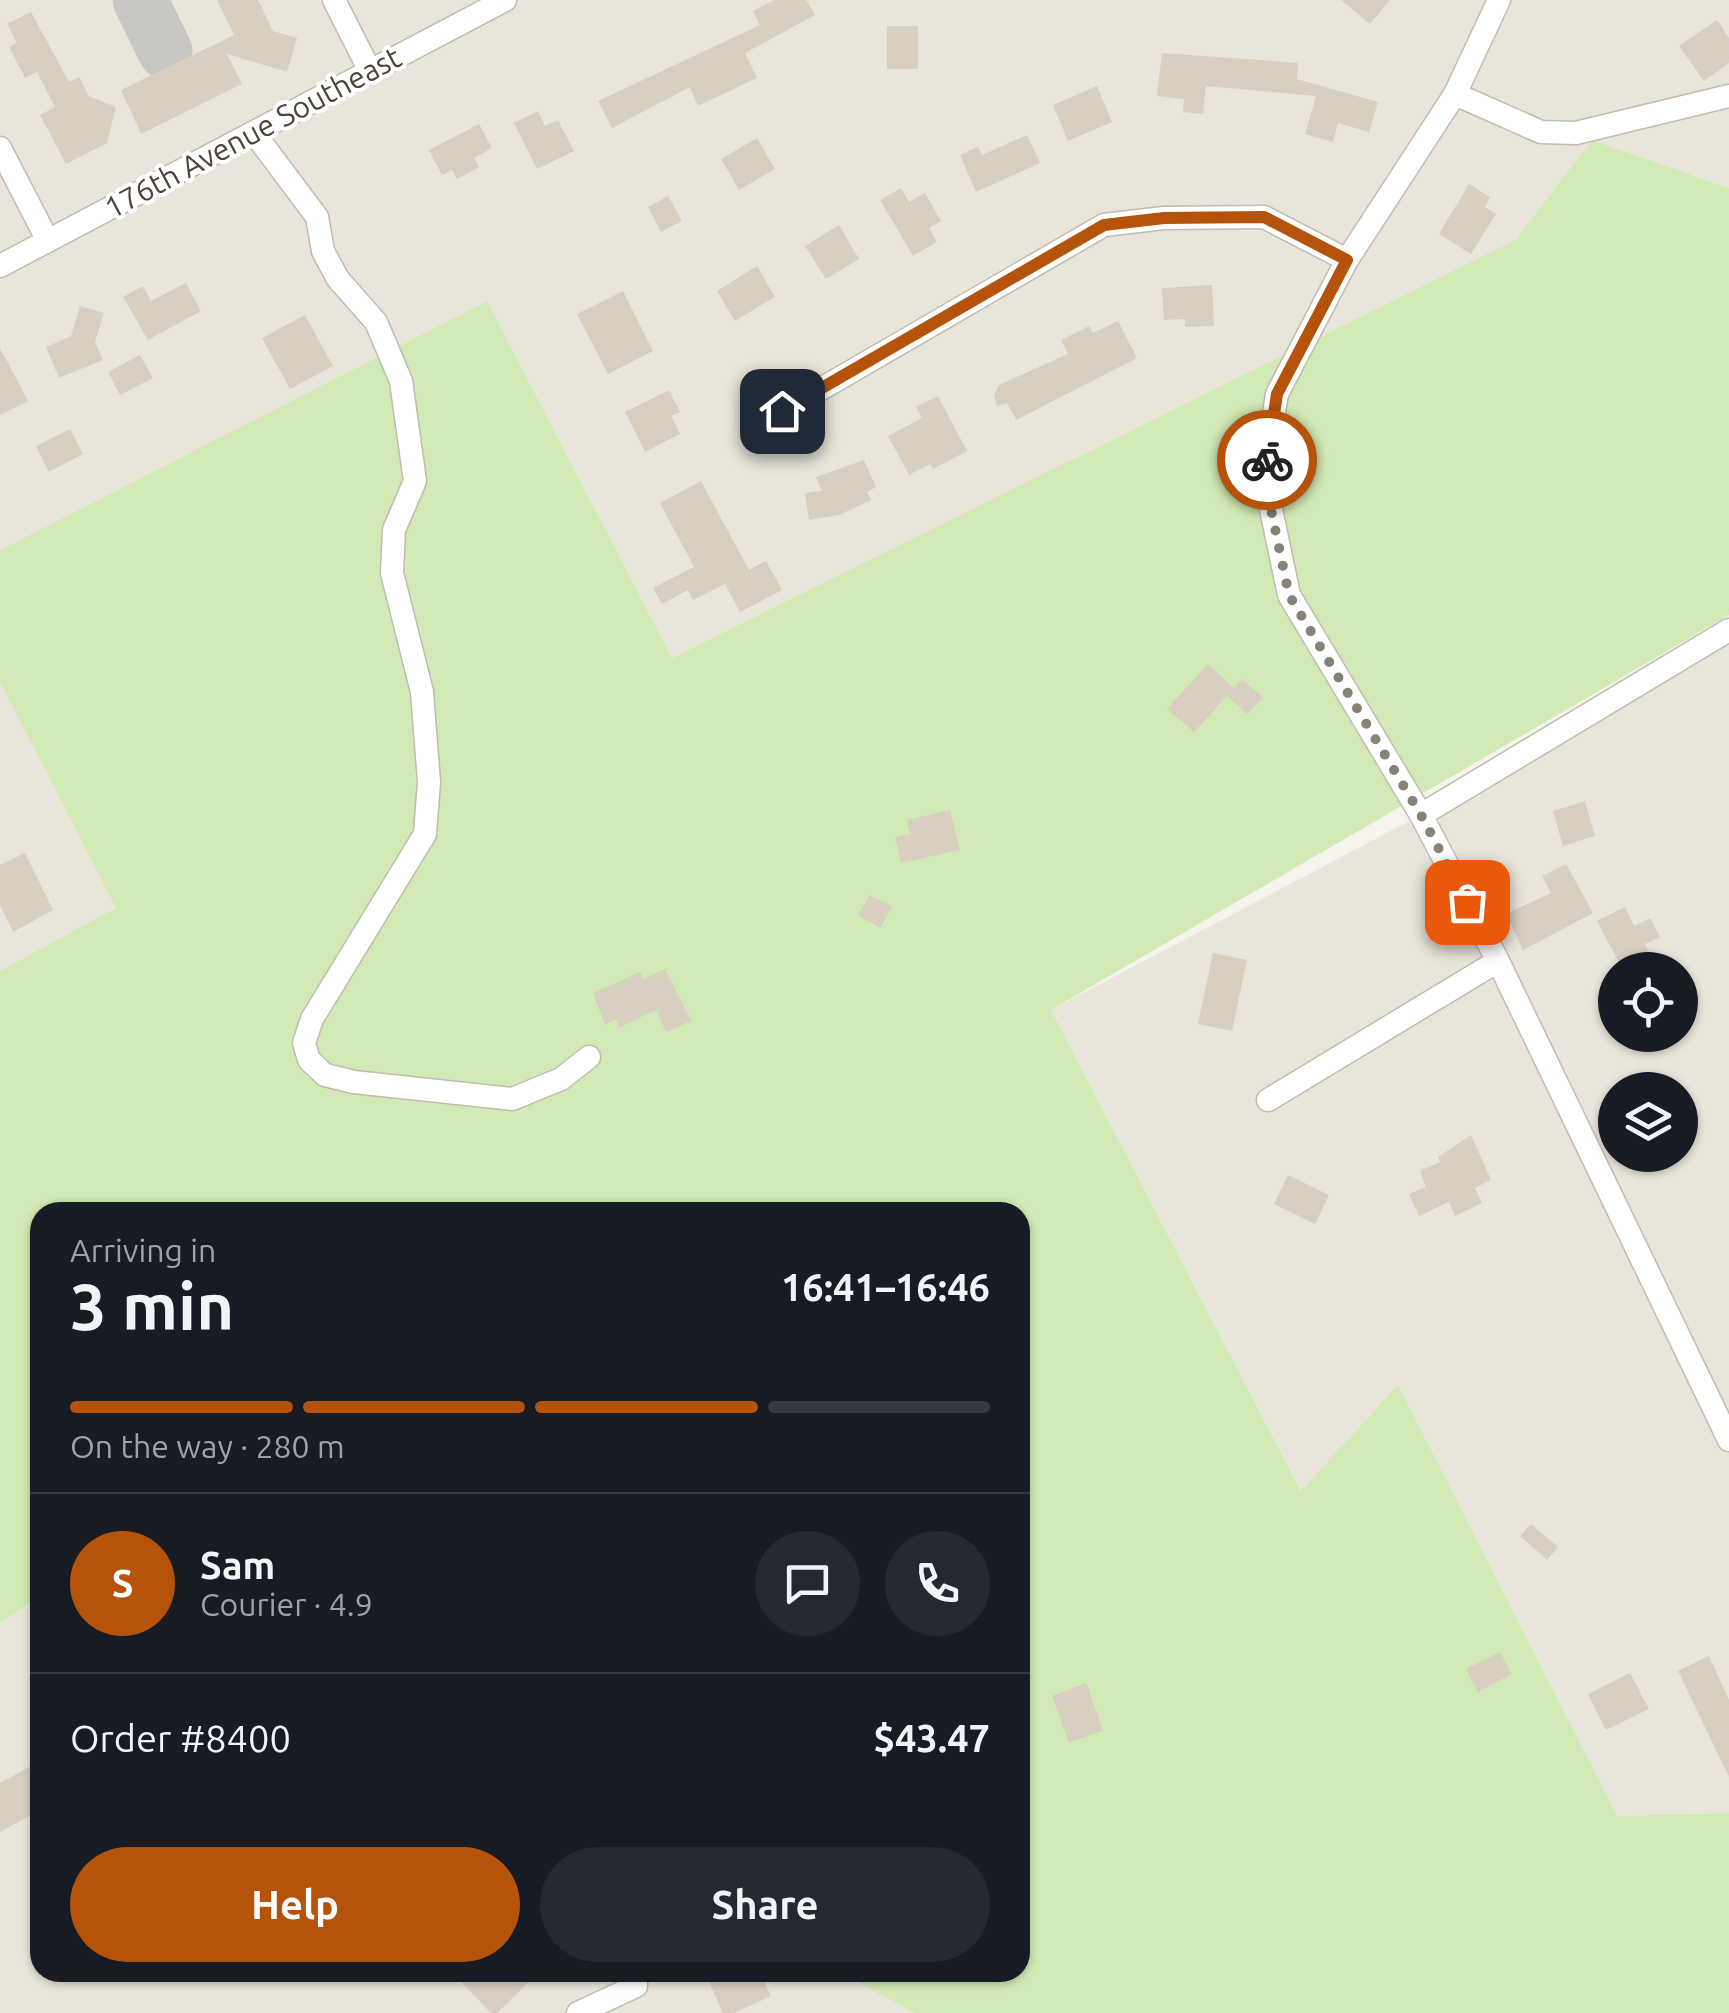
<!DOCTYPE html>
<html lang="en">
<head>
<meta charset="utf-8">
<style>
	body { margin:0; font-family:Ubuntu,sans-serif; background:#242831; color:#f1f3f6; height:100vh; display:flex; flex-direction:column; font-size:38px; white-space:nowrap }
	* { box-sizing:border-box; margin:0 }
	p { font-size:32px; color:#9ea1a6 }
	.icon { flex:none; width:55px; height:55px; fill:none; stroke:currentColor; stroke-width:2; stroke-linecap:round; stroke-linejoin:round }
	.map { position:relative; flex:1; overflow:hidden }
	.details { position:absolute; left:30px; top:1202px; width:1000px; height:780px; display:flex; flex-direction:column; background:#171b24; border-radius:30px; box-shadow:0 2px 8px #0004 }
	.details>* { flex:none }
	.controls { position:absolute; left:1598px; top:952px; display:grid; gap:20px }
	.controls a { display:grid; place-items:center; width:100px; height:100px; border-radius:50%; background:#171b24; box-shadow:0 2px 8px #0004; font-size:50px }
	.pin { position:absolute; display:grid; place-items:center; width:85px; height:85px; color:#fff; margin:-42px; border-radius:20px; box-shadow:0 5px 15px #0006 }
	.courier { position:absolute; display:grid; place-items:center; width:100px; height:100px; margin:-50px; border:8px solid #b45309; border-radius:50%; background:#fff; color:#222; box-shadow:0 2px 12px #0007 }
	.headline em { font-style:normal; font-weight:700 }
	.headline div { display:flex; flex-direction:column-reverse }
	.headline { display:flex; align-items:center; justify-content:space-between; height:170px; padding:0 40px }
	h1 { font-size:65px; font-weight:700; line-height:75px }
	.bar { display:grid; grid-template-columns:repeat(4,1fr); gap:15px 10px; align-content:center; height:120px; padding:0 40px }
	.bar i { height:12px; border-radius:8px; background:#363941 }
	.bar .selected { background:#b45309 }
	.bar p { grid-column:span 4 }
	.line { display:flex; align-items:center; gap:25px; padding:0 40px; border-top:2px solid #363941 }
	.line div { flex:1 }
	.round { display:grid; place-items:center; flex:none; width:105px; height:105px; border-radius:52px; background:#242831 }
	.primary-button { display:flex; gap:20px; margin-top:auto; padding:20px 40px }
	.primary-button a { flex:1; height:115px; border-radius:60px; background:#b45309; color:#fff; font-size:40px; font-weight:700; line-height:115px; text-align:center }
	.primary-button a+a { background:#242831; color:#f1f3f6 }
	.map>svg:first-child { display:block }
	.residential { fill:#eae5da; fill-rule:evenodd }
	.green { fill:#d2eab5 }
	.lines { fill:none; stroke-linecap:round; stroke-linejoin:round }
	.taxiway { stroke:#c8c6c3; stroke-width:55 }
	.building { fill:#d8cfc1 }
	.minor-casing { stroke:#c2bbae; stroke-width:25 }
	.minor { stroke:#fff; stroke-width:22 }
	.done { stroke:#878178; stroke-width:10; stroke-dasharray:0 18 }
	.route { stroke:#b45309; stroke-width:12 }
	.labels { text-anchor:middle; stroke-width:8; stroke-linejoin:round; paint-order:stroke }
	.street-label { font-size:30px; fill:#4b4439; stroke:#fff }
</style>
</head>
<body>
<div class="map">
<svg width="1729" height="2013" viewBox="0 0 1729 2013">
	<rect width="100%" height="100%" fill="#f6f3ec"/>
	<path class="residential" d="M0,0H1729V188L1592,140L1515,240L672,658L487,301L0,550Z
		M1729,630V1813L1617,1816L1398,1386L1302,1492L1051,1010L1421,815ZM1615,970H1680V1035H1615ZM1615,1090H1680V1155H1615Z
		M0,682L117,909L0,971Z
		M40,1597V1972H840L915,2013H0V1622Z"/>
	<path class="green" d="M1592,140L1729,188V615L1051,1010L1301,1491L1398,1385L1617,1816L1729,1813V2013H915L840,1973L1020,1972V1212H40V1597L0,1622V971L116,908L0,682V550L487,301L672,658L1515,240Z"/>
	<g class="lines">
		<path class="taxiway" d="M140,0L165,51"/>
	</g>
	<path class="building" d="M217,0H258L273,31L297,38L287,72L227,54L242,84L141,134L121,90L234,35Z
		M774,0H806L815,15L745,53L757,78L698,106L690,87L612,128L598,101L760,25L753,11Z
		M1341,0H1390L1370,24Z
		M31,12L69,82L79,77L89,96L116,107L107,143L66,164L40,115L55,107L37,72L25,78L9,47L17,43L7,24Z
		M1717,20L1729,38V63L1704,81L1679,46Z
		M887,26H918V69H887Z
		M1162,53L1298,63L1297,79L1378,102L1369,132L1338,123L1333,142L1305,134L1316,96L1206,86L1203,114L1183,112L1184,99L1157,96Z
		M1097,86L1112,122L1068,141L1053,105Z
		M538,111L545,126L558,120L574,151L537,169L514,123Z
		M479,124L492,148L474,158L479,167L457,179L452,170L442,175L429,150Z
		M1027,135L1040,163L976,192L960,155L978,147L982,155Z
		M757,138L775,169L739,190L721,159Z
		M1469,184L1490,197L1485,207L1496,214L1471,254L1439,234Z
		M901,188L909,202L925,193L941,221L929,228L937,242L913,256L880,200Z
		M668,196L682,221L661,232L648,207Z
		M839,225L859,259L826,279L805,246Z
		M757,266L775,297L735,321L717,291Z
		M186,283L201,311L148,340L123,297L143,286L151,301Z
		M1212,285L1214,326L1185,327V319L1164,320L1162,288Z
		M623,291L653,351L608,374L577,314Z
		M80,306L104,313L95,342L103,360L59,378L46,347L71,336Z
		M305,315L333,366L290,389L262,338Z
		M1118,321L1137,358L1016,420L1007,403L997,406L994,395L999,385L1068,354L1061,340L1089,326L1093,333Z
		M0,348L28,401L0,415Z
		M140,355L153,378L120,395L108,372Z
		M669,390L680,412L671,416L680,434L645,452L625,412Z
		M938,396L967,451L933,469L930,464L909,475L888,436L922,418L916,407Z
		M70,429L83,454L49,472L36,446Z
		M864,460L876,487L867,492L871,500L839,515L809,520L805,493L822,491L816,477Z
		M701,481L749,570L766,561L782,590L740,612L725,584L693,600L688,590L662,604L653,588L694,567L660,503Z
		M1208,664L1234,688L1242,679L1263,698L1247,714L1227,696L1194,732L1167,709Z
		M1585,801L1595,836L1563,846L1553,811Z
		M950,810L960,850L901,863L895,837L910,834L907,820Z
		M25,853L53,910L13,932L0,905V865Z
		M1566,864L1593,913L1523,950L1506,914L1551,893L1542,876Z
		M870,895L892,907L880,928L858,915Z
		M1625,907L1634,926L1650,918L1660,937L1645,944L1655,964L1642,970H1623L1597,921Z
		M1213,953L1247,960L1232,1031L1198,1024Z
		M665,969L691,1021L666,1032L656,1010L620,1027L616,1019L605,1025L593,993L640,972L643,979Z
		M1471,1135L1491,1180L1475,1188L1482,1203L1455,1216L1449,1202L1419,1216L1409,1194L1426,1187L1420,1171L1440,1162L1438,1157Z
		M1288,1175L1329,1195L1315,1224L1274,1204Z
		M1531,1524L1558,1547L1547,1560L1520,1536Z
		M1500,1652L1512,1674L1478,1692L1466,1669Z
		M1709,1656L1729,1700V1777L1678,1671Z
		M1630,1673L1649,1709L1606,1730L1588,1694Z
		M1086,1683L1103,1730L1069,1743L1052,1696Z
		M40,1761V1810L0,1832V1783Z
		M452,1972H522L530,1981L497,2013H491Z
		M729,1972H760L771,1996L734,2013H723L709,1982Z"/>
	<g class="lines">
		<g class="minor-casing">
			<path id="minor" d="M334,0L370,71
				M1499,0L1455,94L1347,260L1277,394L1264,476L1289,595L1421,815L1498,961L1729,1440
				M1455,94L1541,132L1576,133L1729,96
				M254,133L317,217L323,251L338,279L376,322L401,381L415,481L394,530L392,573L422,692L429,782L425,834L312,1019L304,1043L309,1060L325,1075L354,1082L512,1099L561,1079L589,1057
				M0,148L48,241
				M0,266L505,0
				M783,411L1104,225L1164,218L1264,217L1347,260
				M1421,815L1729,630
				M1268,1100L1498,961
				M578,2013L636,1986V1972"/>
		</g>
		<use href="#minor" class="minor"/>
	</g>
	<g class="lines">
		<path class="done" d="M1267,460L1264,476L1289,595L1421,815L1467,902"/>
		<path class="route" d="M782,411L1104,225L1164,218L1264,217L1347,260L1277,394L1267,460"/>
	</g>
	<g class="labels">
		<g class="street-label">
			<text transform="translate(253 133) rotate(-28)" y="10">176th Avenue Southeast</text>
		</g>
	</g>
</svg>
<div class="controls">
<a><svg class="icon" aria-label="locate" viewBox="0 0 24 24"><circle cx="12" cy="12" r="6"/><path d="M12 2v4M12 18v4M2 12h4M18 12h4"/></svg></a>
<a><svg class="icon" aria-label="layers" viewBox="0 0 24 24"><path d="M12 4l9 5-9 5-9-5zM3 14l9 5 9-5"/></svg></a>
</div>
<div class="pin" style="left:1467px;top:902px;background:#ea580c"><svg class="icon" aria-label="bag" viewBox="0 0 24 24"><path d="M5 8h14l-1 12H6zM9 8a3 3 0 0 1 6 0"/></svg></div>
<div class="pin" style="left:782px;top:411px;background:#1f2937"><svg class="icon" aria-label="home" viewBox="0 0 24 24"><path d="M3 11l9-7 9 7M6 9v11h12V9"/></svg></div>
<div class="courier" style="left:1267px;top:460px"><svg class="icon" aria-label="bike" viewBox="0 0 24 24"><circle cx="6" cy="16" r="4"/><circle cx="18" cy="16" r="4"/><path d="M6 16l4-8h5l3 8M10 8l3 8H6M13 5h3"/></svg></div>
<section class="details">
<div class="headline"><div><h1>3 min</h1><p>Arriving in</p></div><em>16:41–16:46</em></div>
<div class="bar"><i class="selected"></i><i class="selected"></i><i class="selected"></i><i></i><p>On the way · 280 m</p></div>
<div class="line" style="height:180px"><b class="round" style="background:#b45309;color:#fff">S</b><div><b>Sam</b><p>Courier · 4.9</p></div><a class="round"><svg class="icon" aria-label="chat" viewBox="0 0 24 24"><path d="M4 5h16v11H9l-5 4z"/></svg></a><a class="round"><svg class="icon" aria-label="phone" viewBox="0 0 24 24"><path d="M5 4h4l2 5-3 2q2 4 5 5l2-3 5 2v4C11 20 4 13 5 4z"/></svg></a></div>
<div class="line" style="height:130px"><div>Order #8400</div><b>$43.47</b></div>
<div class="primary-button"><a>Help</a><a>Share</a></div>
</section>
</div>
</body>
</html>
